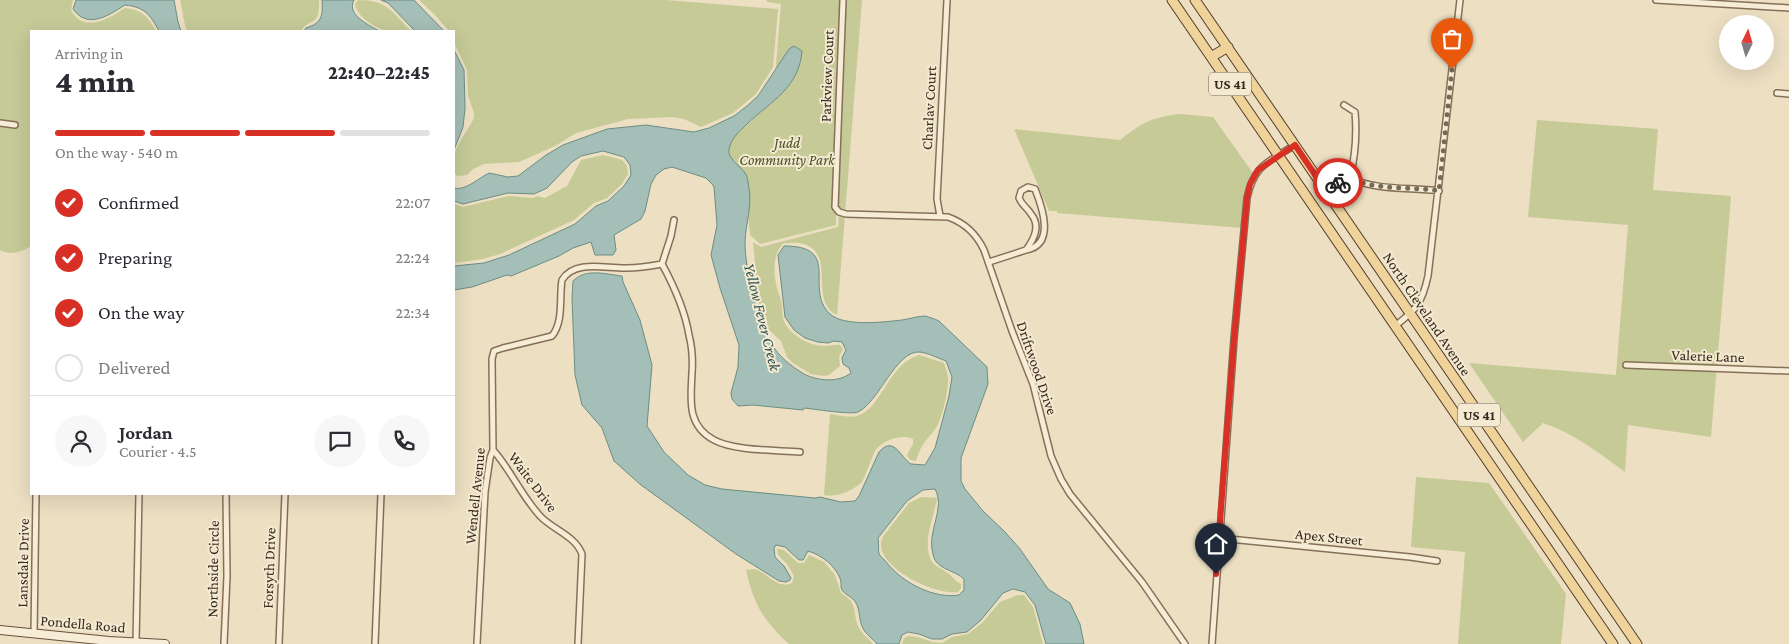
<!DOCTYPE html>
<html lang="en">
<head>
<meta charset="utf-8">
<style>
	body { margin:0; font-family:"Crimson Pro",serif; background:#f7f7f7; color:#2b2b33; height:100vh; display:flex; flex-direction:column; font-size:19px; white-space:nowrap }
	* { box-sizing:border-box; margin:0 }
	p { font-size:16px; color:#7c7c81 }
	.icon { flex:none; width:28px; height:28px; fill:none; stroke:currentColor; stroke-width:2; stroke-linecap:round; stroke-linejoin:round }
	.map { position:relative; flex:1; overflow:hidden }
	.panel { position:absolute; left:30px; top:30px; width:425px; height:465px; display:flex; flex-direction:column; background:#fff; border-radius:0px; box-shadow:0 5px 20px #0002 }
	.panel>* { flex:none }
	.needle { width:32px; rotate:5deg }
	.buttons { position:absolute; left:1719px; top:15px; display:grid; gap:10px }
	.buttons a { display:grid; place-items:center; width:55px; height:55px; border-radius:50%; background:#fff; box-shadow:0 5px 20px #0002; font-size:25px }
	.pin { position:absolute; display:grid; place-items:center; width:42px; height:42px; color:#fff; margin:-51px -21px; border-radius:50% 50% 50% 0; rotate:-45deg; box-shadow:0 0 5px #0007 }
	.pin .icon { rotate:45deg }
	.courier { position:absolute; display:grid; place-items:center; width:50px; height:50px; margin:-25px; border:4px solid #d93025; border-radius:50%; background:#fff; color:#222; box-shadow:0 1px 6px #0007 }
	.head em { font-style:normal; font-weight:800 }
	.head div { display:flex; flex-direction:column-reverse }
	.head { display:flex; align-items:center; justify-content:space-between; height:85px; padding:0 25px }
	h1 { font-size:32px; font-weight:800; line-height:38px }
	.bar { display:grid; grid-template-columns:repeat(4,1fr); gap:8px 5px; align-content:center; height:60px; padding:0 25px }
	.bar i { height:6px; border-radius:4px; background:#e1e1e2 }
	.bar .current { background:#d93025 }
	.bar p { grid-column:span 4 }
	.line { display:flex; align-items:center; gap:12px; padding:0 25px; border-top:1px solid #e1e1e2 }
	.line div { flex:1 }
	.round { display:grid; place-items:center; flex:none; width:52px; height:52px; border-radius:26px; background:#f7f7f7 }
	ol { padding:0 25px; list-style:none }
	li { display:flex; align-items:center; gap:15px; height:55px }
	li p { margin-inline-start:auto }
	li .icon { padding:5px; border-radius:50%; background:#d93025; color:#fff; stroke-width:4 }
	li:last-child { color:#7c7c81 }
	li i { width:28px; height:28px; border:2px solid #e1e1e2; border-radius:50% }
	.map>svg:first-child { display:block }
	.green { fill:#c5ca97 }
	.water { fill:#a4bfb7; stroke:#6c8d84; fill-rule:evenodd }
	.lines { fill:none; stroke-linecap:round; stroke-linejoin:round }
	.street-casing { stroke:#86705a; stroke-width:8 }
	.secondary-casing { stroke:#67513d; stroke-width:10 }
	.primary-casing { stroke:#533f2e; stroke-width:11 }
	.street { stroke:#f7ecd5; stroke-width:5 }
	.secondary { stroke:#f7ecd5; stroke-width:8 }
	.primary { stroke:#efd39b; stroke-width:9 }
	.done { stroke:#766957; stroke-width:5; stroke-dasharray:0 9 }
	.route { stroke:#d93025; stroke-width:6 }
	.labels { text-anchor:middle; stroke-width:4; stroke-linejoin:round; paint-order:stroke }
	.shield { fill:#f4e9d1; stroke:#6f6354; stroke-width:1 }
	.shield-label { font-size:14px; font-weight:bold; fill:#36291e }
	.street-label { font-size:15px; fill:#36291e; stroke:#f4e9d1 }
	.park-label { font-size:15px; font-style:italic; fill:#475225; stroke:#f4e9d1 }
	.water-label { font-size:16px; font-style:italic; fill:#2d5552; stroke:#f4e9d1 }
</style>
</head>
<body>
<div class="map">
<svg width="1789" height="644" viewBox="0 0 1789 644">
	<rect width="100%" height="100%" fill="#ecdfc2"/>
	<path class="green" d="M0,0H73L71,10C84,34 108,19 125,8C142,10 148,16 156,31H31V246C21,252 12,256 0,250Z
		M180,0H319C320,29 310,16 301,31H187C183,21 183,11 180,0Z
		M358,0C387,0 392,12 411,31C404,31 394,33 387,31C375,28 357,17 355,4Z
		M419,0H666L778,9L773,67L756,94L733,113L701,127L684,119L672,117L628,119L576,133L555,146L519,162L484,164L473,169L467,175L457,176C443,159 467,133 474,118V113L468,95L467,70L454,42V31H449L434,14Z
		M767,0H841L839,5V44L836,67L839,84L832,195L836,214V225L760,244L750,235L744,171L730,157L725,145L773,101L781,4L767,2Z
		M845,0H862L837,315C808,301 837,255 804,244C798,242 791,243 784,243C770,254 774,283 780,297C785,311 778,320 793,333C802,341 813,346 825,346C831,346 835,344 840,345L843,349L839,357L840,366L829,375L824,376L811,374L793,363L787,357L781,341L768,329L759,306L753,242L761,247L838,227L839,213L835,195Z
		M1179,114L1213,117L1255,176L1247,191L1242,228L1057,213V211H1049L1014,129L1120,140C1143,122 1150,118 1179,114Z
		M1537,120L1658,129L1653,190L1731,196L1711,437L1628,425L1625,472C1599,453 1574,433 1543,423L1523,442L1469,363L1616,375L1628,225L1528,217Z
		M603,155L622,160L627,166L628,174L622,184L607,198L594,203L574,220L500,254L483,259L454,263V204L463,207L508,196L533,198L537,196L545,198L567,186L581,160Z
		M919,355L944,363C945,368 948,373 948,378C949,389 942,419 936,428C926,441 921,444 916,461L910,460L907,455L913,444V439C902,433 879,441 874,453C870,462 867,472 862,482C854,490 836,498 824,495L830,414C837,415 849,418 857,416C882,409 887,365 919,355Z
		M1416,477L1489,483L1566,594L1561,644H1458L1465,552L1411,547Z
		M921,497L937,498C934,518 922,541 931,560C934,566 941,568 946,572C952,575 954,581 961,584V588L958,592C935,596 866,563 884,535L909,503Z
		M777,549L784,550L798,563H804L809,555L824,562L835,575L841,593C859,603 852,613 859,628C862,634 869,639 873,644H789C763,620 754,605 746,570C749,570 752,569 754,569C768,572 776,590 792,583L794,576L787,564L778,555Z
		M1018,595H1024L1033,607L1043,644H902L904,638L908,636L918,637L932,642L942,643L952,637L968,634L983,622L1000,602Z"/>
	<path class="water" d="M76,0H174L178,22L181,31H159C150,14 144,7 125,5C109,15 88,30 73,9Z
		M322,0H354C346,15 369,25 379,31H304L306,28C322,23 323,16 322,0Z
		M381,0H414L444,31H415L388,3Z
		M794,46L802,51C799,88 771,101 747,124C739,132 732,137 729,149C727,159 740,165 745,173C748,177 748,183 749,188C752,206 746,223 745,241C745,269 756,319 771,343C779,357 791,366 804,374C818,381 838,383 851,373L849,368L843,364L842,358L846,350L842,342L834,341L828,343L818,342L805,338L794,330L785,317L778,255L784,246C843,246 803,289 830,314C844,327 884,322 902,320C909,319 918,316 925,316C929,317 935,319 939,321L987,367L988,384L961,458V481L965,489L983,511L1005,532L1020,549L1048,589L1070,603L1080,624L1084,644H1046L1035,605L1025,592L1013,589L1003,593L981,620L967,632L952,634L942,639H932L919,634L908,632L902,635L899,644H877C873,639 864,633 862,626C859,619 860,610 856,603C853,597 844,594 842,590C840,587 842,582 840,578C835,566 822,555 808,551L803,560H799L785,547L776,545L774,548L775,557L784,566L791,578L790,580L786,582L779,581L736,554L641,485L614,461L602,428L582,405L575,375L572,298L573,281C586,268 604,274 622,276L623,282L640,320L652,365L647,426L664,452L688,475L705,485L722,489L815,498L820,497L841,502L855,501L859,496L879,452C894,435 900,457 911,464L925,465L935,448L949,396L952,377L946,361C938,358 928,353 920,352C896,350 879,402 858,412C851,415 814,409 804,408L803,410L753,405L738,406L732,399L731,393L738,367L739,345L720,288L711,255L717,225L714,187L712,184L706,178L672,167L664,169L656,175L651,184L645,211L641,219L614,235L616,250L613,255H595L591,242L573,248L559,256L511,276L507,275L472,287L454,290V266L484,263L509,255L575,224L596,206L608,201L624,186L631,175L630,165L624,157L603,151L581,156L572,162L547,188L534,194L508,193L463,204L454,201V188C465,191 479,178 489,173L508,177L518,176L546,155L563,145L607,129L646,125L694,132L709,128L734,116L747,106L758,96L789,49ZM935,489C945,508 929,528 932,549C933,553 933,557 935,560C941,570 956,571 964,579V590L959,595C934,599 903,583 887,563C885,560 881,557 879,554C878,550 879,543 878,538L907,501L923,490Z
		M454,50L464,70L465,108L463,127L454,150Z"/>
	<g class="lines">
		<g class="street-casing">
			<path id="street" d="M843,0L835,207L839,212L846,214L948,217C965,223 976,233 984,250L1012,331L1033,384L1051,456L1061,479L1070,494L1142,582L1185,644
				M1656,0L1789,8
				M1777,93L1789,94
				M1344,105L1355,112C1357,134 1355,157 1350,178
				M0,123L15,125
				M1028,187L1035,189C1043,209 1055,245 1026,250C1034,239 1041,226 1031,214C1027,207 1023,207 1019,198L1021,191Z
				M1326,191L1338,183L1350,178C1377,191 1410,187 1439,191
				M940,216L937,199L947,0
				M674,220L671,236L662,264C674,286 685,311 689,335C692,347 693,360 692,373C691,399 686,425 714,440C734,451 777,450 800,452
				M989,262L1026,250
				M1395,326C1417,309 1422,303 1428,276L1460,0
				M1626,365L1789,371
				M493,450C511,470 522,497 541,517C554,530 575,536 582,554L578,644
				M1219,538L1410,557L1437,561
				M34,634L36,494
				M136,643L139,494
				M224,644L227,576L226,494
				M279,644L285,494
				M375,644L381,494
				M477,644L485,492L490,458L493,450L492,359L494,351L503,348L552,336C564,321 559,298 562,280C575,259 606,269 627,268C639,268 651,266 662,264
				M1212,644L1234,339L1247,198C1254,165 1268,162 1295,145"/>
		</g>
		<g class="secondary-casing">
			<path id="secondary" d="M0,630L109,641L165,644"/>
		</g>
		<g class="primary-casing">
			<path id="primary" d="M1172,0L1613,644
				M1195,0L1637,644
				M1211,57L1228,47"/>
		</g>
		<use href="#street" class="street"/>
		<use href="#secondary" class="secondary"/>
		<use href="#primary" class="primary"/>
	</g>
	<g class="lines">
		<path class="done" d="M1338,183L1350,178C1377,191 1409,186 1439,191L1452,69"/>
		<path class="route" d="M1216,574L1234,339L1247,198L1250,184L1258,170L1295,145L1326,191L1338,183"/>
	</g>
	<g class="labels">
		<g class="shield">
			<rect x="1209" y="72.5" width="42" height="23" rx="4"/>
			<rect x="1458" y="403.5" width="42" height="23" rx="4"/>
		</g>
		<g class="shield-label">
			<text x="1230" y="89">US 41</text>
			<text x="1479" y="420">US 41</text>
		</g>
		<g class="street-label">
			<text transform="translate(827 76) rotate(-88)" y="5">Parkview Court</text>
			<text transform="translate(929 108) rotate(-87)" y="5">Charlav Court</text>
			<text transform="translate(1427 314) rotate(56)" y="5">North Cleveland Avenue</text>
			<text transform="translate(1708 356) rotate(2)" y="5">Valerie Lane</text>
			<text transform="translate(1037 368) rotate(71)" y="5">Driftwood Drive</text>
			<text transform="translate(533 482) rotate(53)" y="5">Waite Drive</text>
			<text transform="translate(475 496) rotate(-84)" y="5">Wendell Avenue</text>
			<text transform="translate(1329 537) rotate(6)" y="5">Apex Street</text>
			<text transform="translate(23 563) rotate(-89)" y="5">Lansdale Drive</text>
			<text transform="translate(269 568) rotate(-88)" y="5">Forsyth Drive</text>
			<text transform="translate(213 569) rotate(-89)" y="5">Northside Circle</text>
			<text transform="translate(83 624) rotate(5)" y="5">Pondella Road</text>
		</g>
		<g class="park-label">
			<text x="787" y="148">Judd<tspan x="787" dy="17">Community Park</tspan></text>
		</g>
		<g class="water-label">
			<text transform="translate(763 317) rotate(76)" y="6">Yellow Fever Creek</text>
		</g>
	</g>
</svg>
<div class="buttons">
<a><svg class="needle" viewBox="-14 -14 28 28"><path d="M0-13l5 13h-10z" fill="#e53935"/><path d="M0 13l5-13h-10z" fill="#7c7c81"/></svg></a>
</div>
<div class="pin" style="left:1452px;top:69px;background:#ea580c"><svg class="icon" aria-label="bag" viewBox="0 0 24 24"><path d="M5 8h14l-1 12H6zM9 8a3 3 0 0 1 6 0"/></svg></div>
<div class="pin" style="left:1216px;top:574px;background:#1f2937"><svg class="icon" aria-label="home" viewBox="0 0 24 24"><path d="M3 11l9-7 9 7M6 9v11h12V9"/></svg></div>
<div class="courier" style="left:1338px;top:183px"><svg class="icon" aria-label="bike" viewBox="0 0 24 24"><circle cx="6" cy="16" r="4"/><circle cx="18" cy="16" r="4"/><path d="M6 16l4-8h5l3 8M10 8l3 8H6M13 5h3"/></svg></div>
<section class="panel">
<div class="head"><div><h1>4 min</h1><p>Arriving in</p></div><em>22:40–22:45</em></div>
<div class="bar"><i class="current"></i><i class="current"></i><i class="current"></i><i></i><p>On the way · 540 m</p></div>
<ol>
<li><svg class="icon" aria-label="check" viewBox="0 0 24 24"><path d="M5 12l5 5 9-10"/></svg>Confirmed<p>22:07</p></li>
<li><svg class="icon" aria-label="check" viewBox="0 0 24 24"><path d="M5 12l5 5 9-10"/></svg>Preparing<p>22:24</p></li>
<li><svg class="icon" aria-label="check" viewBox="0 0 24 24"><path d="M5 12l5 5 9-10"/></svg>On the way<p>22:34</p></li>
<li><i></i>Delivered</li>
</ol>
<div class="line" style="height:90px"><a class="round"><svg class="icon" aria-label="person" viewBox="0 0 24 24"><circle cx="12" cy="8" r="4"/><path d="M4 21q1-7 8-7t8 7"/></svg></a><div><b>Jordan</b><p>Courier · 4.5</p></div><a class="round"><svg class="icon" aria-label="chat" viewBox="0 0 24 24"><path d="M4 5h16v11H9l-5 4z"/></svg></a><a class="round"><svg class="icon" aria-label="phone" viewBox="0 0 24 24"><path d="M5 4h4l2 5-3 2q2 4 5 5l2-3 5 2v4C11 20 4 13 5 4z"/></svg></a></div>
</section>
</div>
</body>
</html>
